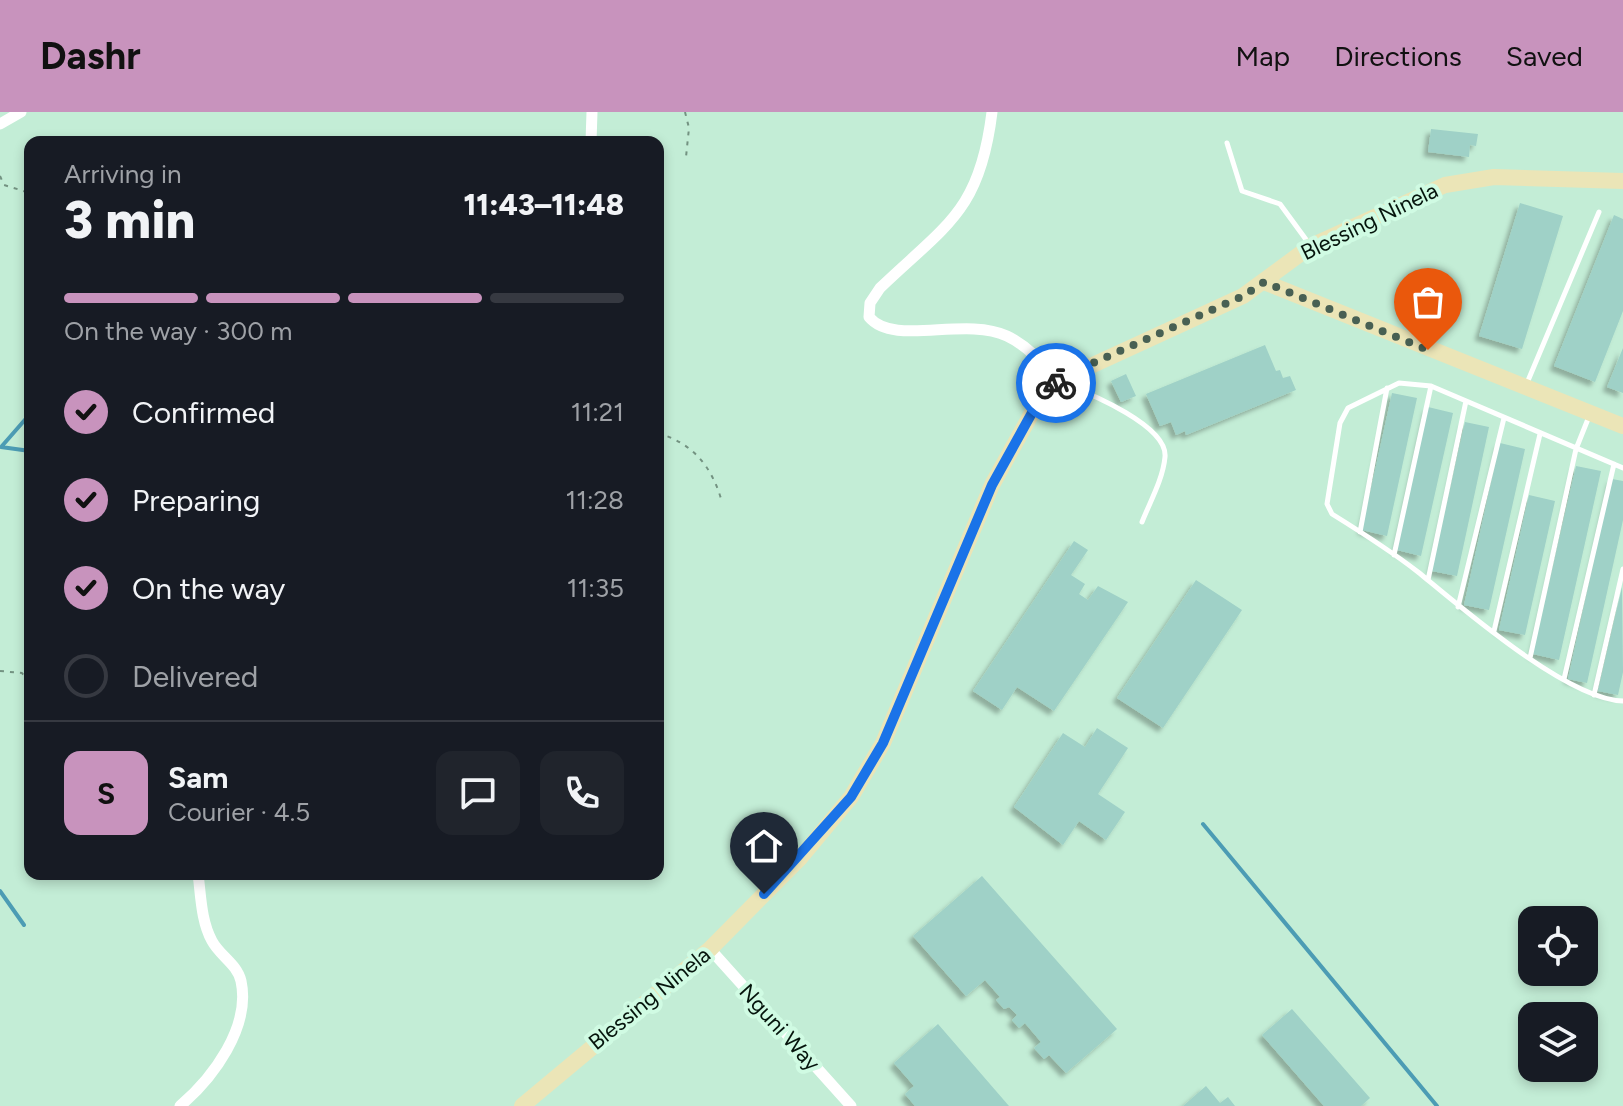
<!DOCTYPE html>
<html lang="en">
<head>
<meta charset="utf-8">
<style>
	body { margin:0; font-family:Figtree,sans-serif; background:#20242c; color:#f1f3f6; height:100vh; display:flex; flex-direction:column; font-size:30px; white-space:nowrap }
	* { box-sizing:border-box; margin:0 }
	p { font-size:26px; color:#9ea1a6 }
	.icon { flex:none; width:44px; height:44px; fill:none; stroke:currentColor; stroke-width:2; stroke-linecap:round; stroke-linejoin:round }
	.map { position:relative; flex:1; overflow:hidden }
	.drawer { position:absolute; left:24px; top:24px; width:640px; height:744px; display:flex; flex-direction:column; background:#171b24; border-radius:16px; box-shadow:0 4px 12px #0003 }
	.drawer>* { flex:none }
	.tools { position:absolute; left:1518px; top:794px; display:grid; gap:16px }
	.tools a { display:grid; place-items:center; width:80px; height:80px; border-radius:16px; background:#171b24; box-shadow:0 4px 12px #0003; font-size:40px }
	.pin { position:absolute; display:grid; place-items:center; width:68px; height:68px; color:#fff; margin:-82px -34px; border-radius:50% 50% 50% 0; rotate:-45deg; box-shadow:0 0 8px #0007 }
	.pin .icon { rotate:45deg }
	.courier { position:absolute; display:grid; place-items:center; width:80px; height:80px; margin:-40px; border:6px solid #1a73e8; border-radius:50%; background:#fff; color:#222; box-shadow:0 2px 10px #0007 }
	.head em { font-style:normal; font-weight:800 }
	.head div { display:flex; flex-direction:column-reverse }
	.head { display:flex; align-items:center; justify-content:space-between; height:136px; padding:0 40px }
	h1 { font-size:52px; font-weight:800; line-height:60px }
	.bar { display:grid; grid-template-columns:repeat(4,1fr); gap:12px 8px; align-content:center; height:96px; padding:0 40px }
	.bar i { height:10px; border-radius:6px; background:#363941 }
	.bar .on { background:#c893bd }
	.bar p { grid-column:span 4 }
	.line { display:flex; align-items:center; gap:20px; padding:0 40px; border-top:2px solid #363941 }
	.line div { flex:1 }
	.round { display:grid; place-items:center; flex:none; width:84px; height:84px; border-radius:16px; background:#20242c }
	ol { padding:0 40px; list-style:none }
	li { display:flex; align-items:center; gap:24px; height:88px }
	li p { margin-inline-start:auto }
	li .icon { padding:8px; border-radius:50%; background:#c893bd; color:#111; stroke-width:4 }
	li:last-child { color:#9ea1a6 }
	li i { width:44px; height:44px; border:4px solid #363941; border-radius:50% }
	header { display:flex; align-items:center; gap:48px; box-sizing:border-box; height:112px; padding:0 40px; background:#c893bd; color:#111 }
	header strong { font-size:38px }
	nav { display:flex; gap:44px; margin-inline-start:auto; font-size:28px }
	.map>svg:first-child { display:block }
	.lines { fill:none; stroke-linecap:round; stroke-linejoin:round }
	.stream { stroke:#4c9cb4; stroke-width:4 }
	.building { fill:#9fd1c7; filter:url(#shadow) }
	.path { stroke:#739281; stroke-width:2; stroke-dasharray:4 6; stroke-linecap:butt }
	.lane { stroke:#fff; stroke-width:5 }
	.street { stroke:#fff; stroke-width:11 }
	.secondary { stroke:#ebe5b7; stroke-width:16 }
	.done { stroke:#486053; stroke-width:8; stroke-dasharray:0 14.4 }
	.route { stroke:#1a73e8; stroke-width:10 }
	.labels { text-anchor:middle; stroke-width:8; stroke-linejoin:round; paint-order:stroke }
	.street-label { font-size:22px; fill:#05140c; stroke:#d0fbe3 }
</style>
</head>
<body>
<header>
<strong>Dashr</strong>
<nav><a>Map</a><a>Directions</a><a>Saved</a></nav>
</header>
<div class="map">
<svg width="1623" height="994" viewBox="0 0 1623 994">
	<defs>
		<filter id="shadow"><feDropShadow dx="-4.5" dy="4.5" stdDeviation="2" flood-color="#0004"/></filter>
	</defs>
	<rect width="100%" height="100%" fill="#c3edd6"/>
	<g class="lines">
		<path class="stream" d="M2,334L30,302
			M1,335L30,339
			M1203,712L1437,994
			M0,779L24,813"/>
	</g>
	<path class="building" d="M1431,17L1478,22L1476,34L1470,33L1469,45L1428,40Z
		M1520,91L1563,104L1522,237L1479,224Z
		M1614,103L1623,107V199L1595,270L1554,254Z
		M1265,233L1276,259L1280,258L1283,266L1290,264L1296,278L1186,323L1185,319L1176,323L1171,310L1160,314L1146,282Z
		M1623,236V281L1607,275Z
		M1126,262L1136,284L1121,290L1111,269Z
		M1392,281L1417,286L1387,424L1362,418Z
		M1428,295L1453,301L1421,444L1397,438Z
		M1465,310L1489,315L1457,464L1432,459Z
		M1500,331L1525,337L1489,498L1464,493Z
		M1576,354L1601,359L1559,548L1533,542Z
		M1612,367L1623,369V408L1587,571L1568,567Z
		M1529,383L1555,389L1525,523L1499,518Z
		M1074,429L1088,438L1071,463L1085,472L1079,482L1088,488L1098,474L1128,490L1054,599L1017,575L1002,598L973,579Z
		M1196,468L1242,498L1163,616L1117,586Z
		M1622,475L1623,560L1618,583L1598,579Z
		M1097,616L1128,636L1098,682L1125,700L1106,728L1079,709L1063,733L1014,695L1063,621L1085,635Z
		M982,764L1117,917L1066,961L1049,943L1044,947L1034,936L1041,930L1025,911L1019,916L1012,908L1017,903L1009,895L1004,897L996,888L1000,885L985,868L966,884L913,824Z
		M1292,897L1370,986L1361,994H1324L1262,923Z
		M938,912L1009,994H915L905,982L914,974L894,951Z
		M1206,974L1220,991L1228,985L1235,994H1183Z"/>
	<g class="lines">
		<path class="path" d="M685,0L689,16L686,45
			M0,64L4,73L30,81
			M658,321C694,332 712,355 722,390
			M0,559L22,561L30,572"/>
		<path class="lane" d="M1227,31L1242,79L1280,92L1310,133
			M1527,271L1599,100
			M1065,272C1091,282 1168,314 1165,345C1163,367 1150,390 1142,410
			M1623,356L1431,274L1399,271L1348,296L1340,311L1327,392L1332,402C1361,420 1391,439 1418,460C1462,496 1568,588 1623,589
			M1360,420L1387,276
			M1394,443L1431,274
			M1428,468L1466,289
			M1458,495L1504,306
			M1494,519L1540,322
			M1530,546L1576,337L1590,302
			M1564,567L1614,352
			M1594,583L1623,457"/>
		<path class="street" d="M992,0C980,99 947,112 880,176L870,191L869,205C894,235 964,204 1007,224C1028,234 1043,252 1058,269
			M0,12L21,0
			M591,30L592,0
			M710,837L851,994
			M180,994C213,966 251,915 241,869C237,852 220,844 212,829C201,809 201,784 198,762"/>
		<path class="secondary" d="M1264,170L1623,314
			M522,994L710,837L801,745L851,685L883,631L992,373L1033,299L1058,269L1243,184L1311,134L1445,73L1494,65L1623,69"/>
	</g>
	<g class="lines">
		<path class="done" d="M1056,271L1091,252L1243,184L1264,170L1428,238"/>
		<path class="route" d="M764,782L851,685L883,631L992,373L1033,299L1056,271"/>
	</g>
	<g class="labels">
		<g class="street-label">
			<text transform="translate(1369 109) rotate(-26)" y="8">Blessing Ninela</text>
			<text transform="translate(649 886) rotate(-39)" y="8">Blessing Ninela</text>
			<text transform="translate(780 915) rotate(48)" y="8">Nguni Way</text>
		</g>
	</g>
</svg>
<div class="tools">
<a><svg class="icon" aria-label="locate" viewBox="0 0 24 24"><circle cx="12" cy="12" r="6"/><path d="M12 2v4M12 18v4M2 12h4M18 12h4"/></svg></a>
<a><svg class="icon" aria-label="layers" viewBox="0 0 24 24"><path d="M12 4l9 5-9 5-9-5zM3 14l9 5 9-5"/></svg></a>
</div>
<div class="pin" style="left:1428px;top:238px;background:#ea580c"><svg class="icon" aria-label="bag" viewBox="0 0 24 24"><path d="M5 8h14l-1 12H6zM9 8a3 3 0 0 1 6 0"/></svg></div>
<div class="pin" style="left:764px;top:782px;background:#1f2937"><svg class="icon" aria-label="home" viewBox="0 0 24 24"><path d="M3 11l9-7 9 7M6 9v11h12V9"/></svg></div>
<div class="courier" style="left:1056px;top:271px"><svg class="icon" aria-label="bike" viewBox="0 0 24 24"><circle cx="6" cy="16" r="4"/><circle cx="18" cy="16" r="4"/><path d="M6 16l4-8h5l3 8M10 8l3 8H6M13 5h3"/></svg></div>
<section class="drawer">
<div class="head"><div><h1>3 min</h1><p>Arriving in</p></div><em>11:43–11:48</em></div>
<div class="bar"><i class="on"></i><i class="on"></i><i class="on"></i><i></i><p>On the way · 300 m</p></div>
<ol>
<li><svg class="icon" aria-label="check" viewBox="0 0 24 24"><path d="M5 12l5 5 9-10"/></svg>Confirmed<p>11:21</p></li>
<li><svg class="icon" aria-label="check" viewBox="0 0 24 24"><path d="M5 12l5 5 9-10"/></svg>Preparing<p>11:28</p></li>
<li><svg class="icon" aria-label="check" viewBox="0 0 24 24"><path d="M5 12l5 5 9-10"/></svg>On the way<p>11:35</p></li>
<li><i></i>Delivered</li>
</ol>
<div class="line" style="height:144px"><b class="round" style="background:#c893bd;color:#111">S</b><div><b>Sam</b><p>Courier · 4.5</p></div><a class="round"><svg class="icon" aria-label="chat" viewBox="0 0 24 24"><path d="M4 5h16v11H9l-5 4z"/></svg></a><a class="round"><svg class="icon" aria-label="phone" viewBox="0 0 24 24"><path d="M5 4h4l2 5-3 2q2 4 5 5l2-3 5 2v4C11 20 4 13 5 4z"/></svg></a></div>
</section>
</div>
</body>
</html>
